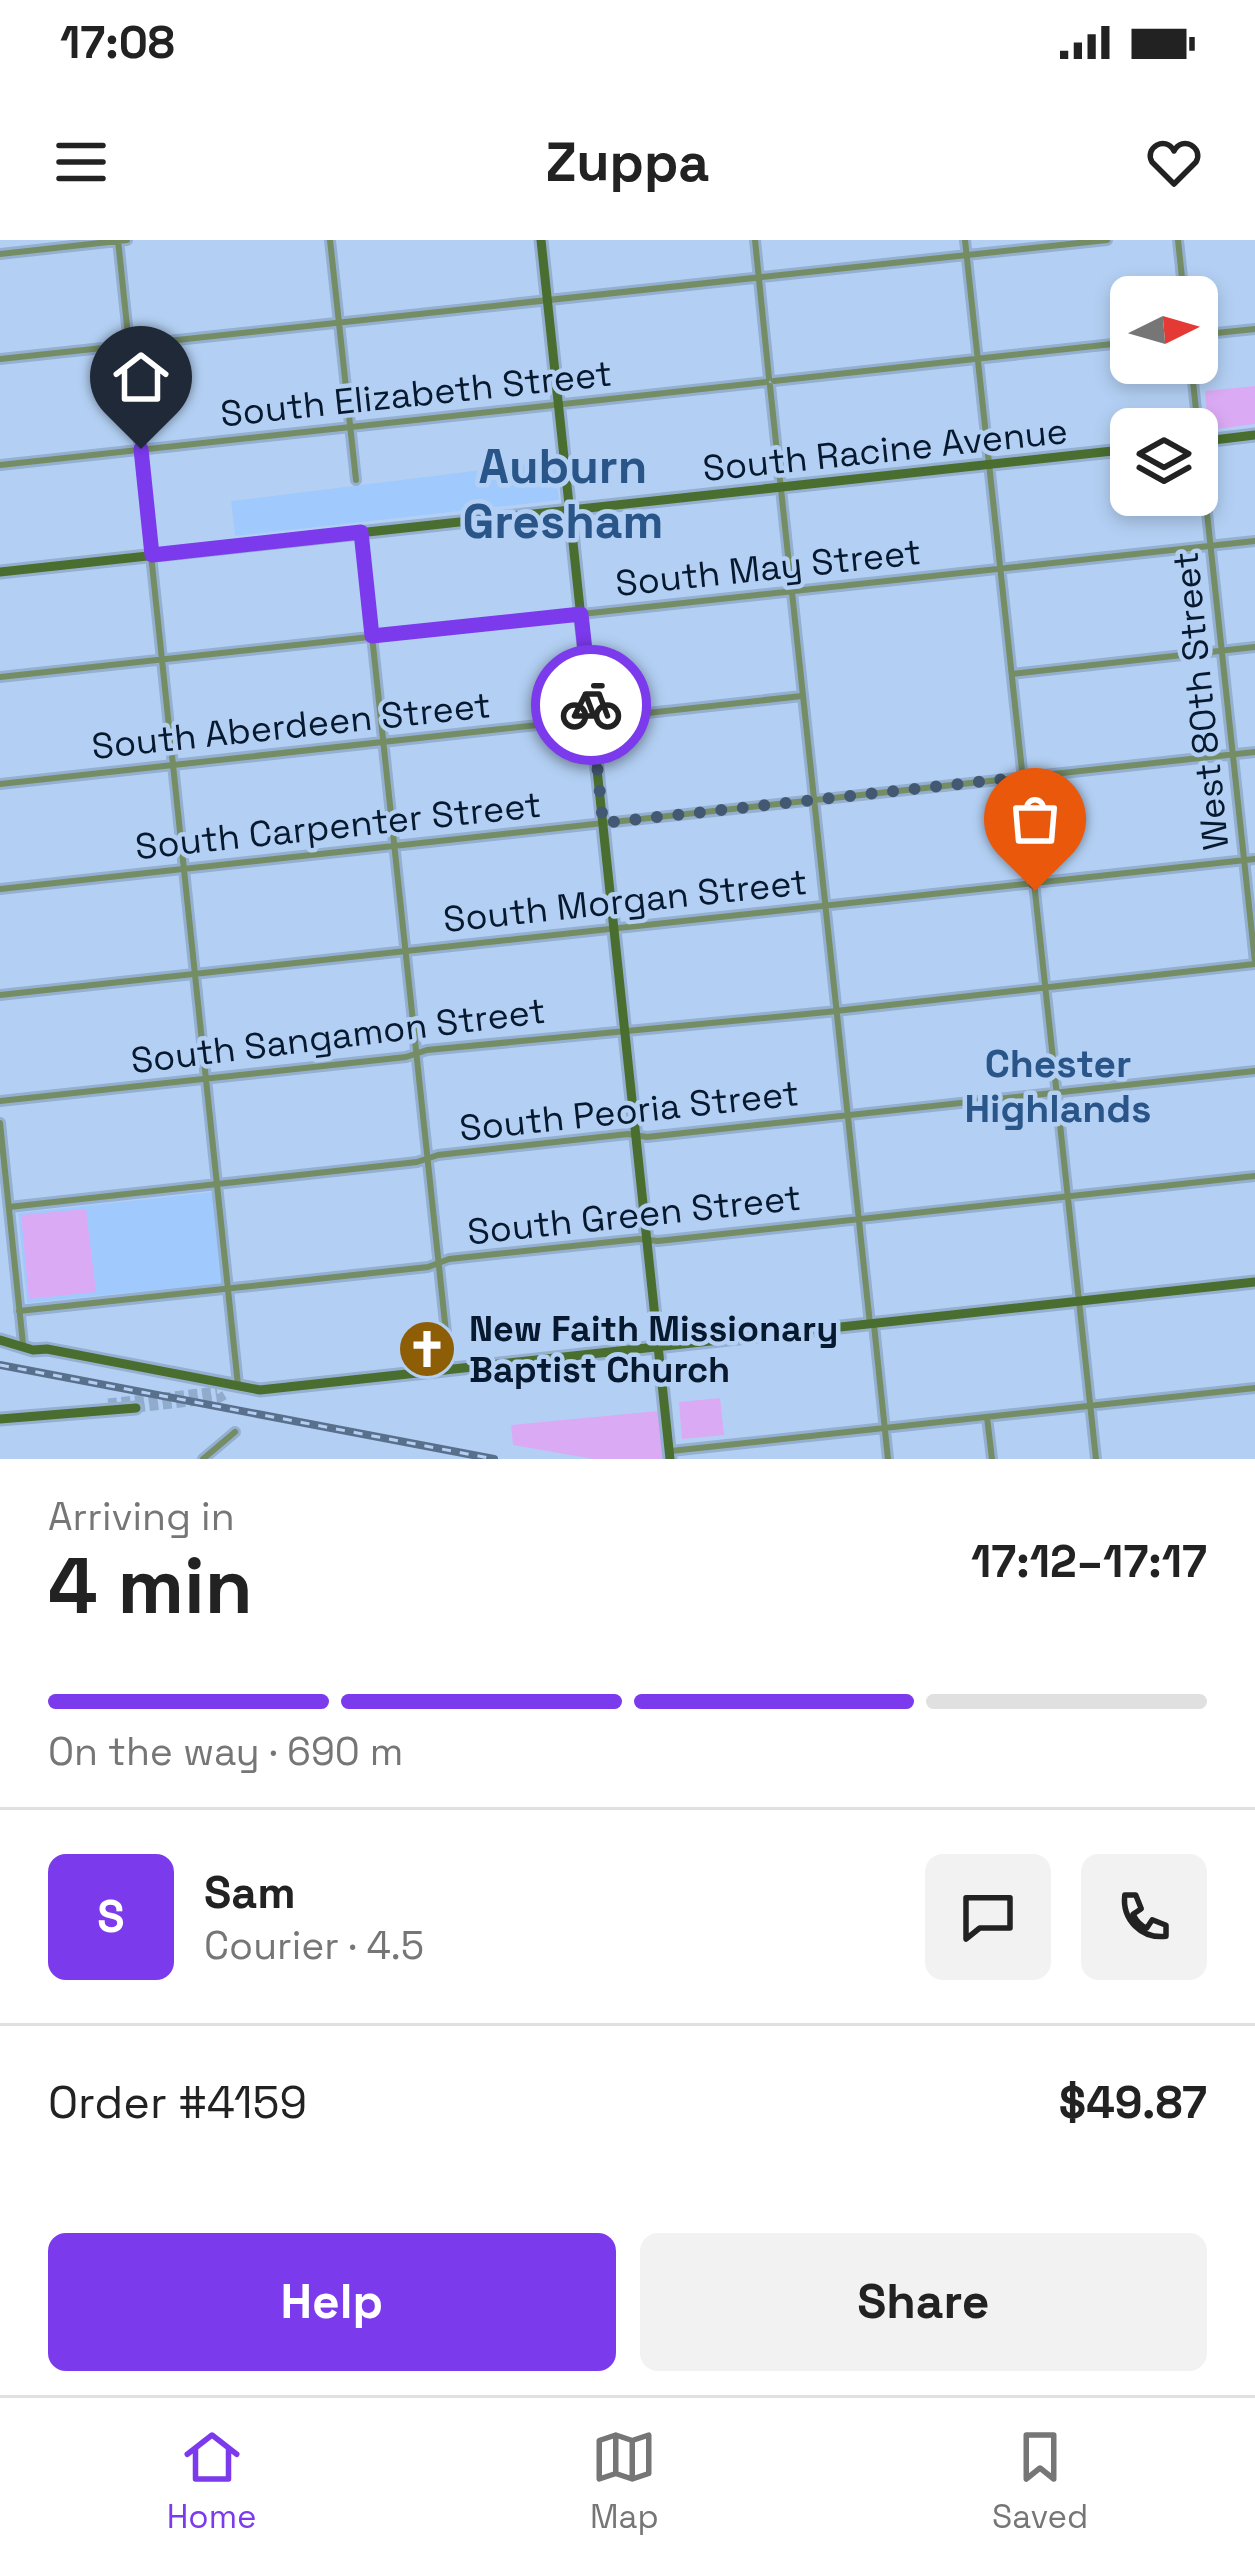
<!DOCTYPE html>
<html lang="en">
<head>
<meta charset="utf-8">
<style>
	body { margin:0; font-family:"Space Grotesk",sans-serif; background:#f2f2f2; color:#222; height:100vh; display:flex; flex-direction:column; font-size:45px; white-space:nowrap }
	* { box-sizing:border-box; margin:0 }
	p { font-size:39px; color:#767676 }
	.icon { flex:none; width:66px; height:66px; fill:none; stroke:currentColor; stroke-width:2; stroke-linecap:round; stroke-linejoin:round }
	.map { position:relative; height:1219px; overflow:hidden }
	.sheet { display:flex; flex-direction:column; background:#fff; flex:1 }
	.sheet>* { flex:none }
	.needle { width:78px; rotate:85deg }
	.fabs { position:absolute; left:1110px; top:36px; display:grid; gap:24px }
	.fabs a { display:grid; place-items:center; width:108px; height:108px; border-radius:18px; background:#fff; box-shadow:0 6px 18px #0003; font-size:60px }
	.pin { position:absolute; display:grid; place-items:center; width:102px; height:102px; color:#fff; margin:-123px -51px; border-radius:50% 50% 50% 0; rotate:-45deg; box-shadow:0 0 12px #0007 }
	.pin .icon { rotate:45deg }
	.courier { position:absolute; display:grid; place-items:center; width:120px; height:120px; margin:-60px; border:9px solid #7c3aed; border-radius:50%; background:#fff; color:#222; box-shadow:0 3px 15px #0007 }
	.summary em { font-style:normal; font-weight:700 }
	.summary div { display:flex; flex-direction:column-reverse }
	.summary { display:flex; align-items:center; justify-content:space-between; height:204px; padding:0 48px }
	h1 { font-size:78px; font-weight:700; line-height:90px }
	.bar { display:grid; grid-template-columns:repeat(4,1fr); gap:18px 12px; align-content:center; height:144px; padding:0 48px }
	.bar i { height:15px; border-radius:9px; background:#e0e0e0 }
	.bar .current { background:#7c3aed }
	.bar p { grid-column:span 4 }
	.line { display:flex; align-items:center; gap:30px; padding:0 48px; border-top:3px solid #e0e0e0 }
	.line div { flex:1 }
	.round { display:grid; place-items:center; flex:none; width:126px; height:126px; border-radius:18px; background:#f2f2f2 }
	.action { display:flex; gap:24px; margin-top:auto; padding:24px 48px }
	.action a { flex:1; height:138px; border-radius:18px; background:#7c3aed; color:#fff; font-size:48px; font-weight:700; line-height:138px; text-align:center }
	.action a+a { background:#f2f2f2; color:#222 }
	.status { display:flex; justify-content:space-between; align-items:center; height:84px; padding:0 60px; background:#fff; direction:ltr }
	.status svg { height:33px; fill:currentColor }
	header { display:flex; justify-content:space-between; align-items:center; height:156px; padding:0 48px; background:#fff; font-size:54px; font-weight:700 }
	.dock { display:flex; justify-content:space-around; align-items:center; height:168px; border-top:3px solid #e0e0e0; background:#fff; font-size:33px; color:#767676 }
	.dock a { display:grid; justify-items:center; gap:6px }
	.dock .current { color:#7c3aed }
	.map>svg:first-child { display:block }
	.built { fill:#a0cafe }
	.green { fill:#dbaaf4 }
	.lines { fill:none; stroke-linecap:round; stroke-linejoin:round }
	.secondary-tunnel { stroke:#91abcc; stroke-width:9; stroke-dasharray:9 4.5; stroke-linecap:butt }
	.street-casing { stroke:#94afd0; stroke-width:12 }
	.secondary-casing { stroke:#94afd0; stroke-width:15 }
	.street { stroke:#748d64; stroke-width:6 }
	.secondary { stroke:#496e2f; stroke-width:9 }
	.rail-casing { stroke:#59708d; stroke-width:8 }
	.rail { stroke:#b3d0f4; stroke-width:3; stroke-dasharray:9; stroke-linecap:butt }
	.done { stroke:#435973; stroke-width:12; stroke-dasharray:0 21.6 }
	.route { stroke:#7c3aed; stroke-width:15 }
	.labels { text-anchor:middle; stroke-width:9; stroke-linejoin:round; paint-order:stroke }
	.street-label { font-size:36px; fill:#07192e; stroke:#b3d0f4 }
	.poi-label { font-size:36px; font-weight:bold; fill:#07192e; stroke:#b3d0f4; text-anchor:start }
	.neighbourhood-label { font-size:39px; font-weight:bold; fill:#295588; stroke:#b3d0f4 }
	.district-label { font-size:48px; font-weight:bold; fill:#295588; stroke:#b3d0f4 }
</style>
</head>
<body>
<div class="status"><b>17:08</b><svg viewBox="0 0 49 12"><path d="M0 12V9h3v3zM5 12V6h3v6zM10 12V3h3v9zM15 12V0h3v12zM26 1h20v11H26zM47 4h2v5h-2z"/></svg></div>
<header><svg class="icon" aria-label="menu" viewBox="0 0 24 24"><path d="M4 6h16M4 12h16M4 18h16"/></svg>Zuppa<svg class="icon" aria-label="heart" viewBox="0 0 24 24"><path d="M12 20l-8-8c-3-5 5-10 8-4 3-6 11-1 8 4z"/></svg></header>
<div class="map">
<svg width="1255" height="1219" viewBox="0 0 1255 1219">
	<rect width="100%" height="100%" fill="#b3d0f4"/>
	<path class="built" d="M555,221L559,260L235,296L231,261Z
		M213,952L223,1043L27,1063L18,973Z"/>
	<path class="green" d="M1255,146V184L1208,190L1205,151Z
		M86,969L96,1052L29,1059L21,975Z
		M720,1158L724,1195L682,1199L679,1162Z
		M658,1171L663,1219H593L513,1205L511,1185Z"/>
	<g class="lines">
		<path class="secondary-tunnel" d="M108,1163L217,1151
			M136,1168L218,1159L228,1153"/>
		<g class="street-casing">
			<path id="street" d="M118,0L238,1145
				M330,0L356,240
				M755,0L769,138
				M965,0L1096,1219
				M1178,0L1184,57
				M0,14L127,0
				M1197,95L1255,89
				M0,119L1107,0
				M1191,123L1255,722
				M774,141L1131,102
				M770,146L870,1084
				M0,225L766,142
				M361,292L450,1130
				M1012,434L1255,407
				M0,437L1255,301
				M0,544L802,456
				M0,649L1255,512
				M0,755L1255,619
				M0,861L406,817L427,810L827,772L1255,724
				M0,883L23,1104
				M9,967L417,922L438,915L628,894L647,897L1255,831
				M19,1071L428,1027L449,1019L639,999L658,1001L1255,936
				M874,1085L888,1219
				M987,1177L992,1219
				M671,1211L1255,1148
				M203,1219L235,1192"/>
		</g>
		<g class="secondary-casing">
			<path id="secondary" d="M541,0L670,1219
				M1197,202L1255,195
				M0,332L1131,209
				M0,1100L33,1110L47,1109L260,1150L1255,1042
				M0,1179L136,1168"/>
		</g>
		<use href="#street" class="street"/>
		<use href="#secondary" class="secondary"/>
		<g class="rail-casing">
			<path id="rail" d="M0,1125L494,1219"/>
		</g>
		<use href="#rail" class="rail"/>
	</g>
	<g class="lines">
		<path class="done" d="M591,465L603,583L1023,537L1035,651"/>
		<path class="route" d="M141,209L152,315L361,292L372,396L581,374L591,465"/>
	</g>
	<defs>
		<g id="church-disc" transform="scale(3)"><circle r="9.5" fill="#8e5e07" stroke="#b3d0f4"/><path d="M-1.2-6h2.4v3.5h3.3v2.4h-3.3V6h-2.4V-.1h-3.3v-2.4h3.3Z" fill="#fff"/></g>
	</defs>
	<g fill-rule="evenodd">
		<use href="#church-disc" x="427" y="1109"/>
	</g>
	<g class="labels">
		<g class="street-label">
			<text transform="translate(416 153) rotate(-6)" y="13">South Elizabeth Street</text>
			<text transform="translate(885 209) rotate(-6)" y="13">South Racine Avenue</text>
			<text transform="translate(768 327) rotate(-6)" y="13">South May Street</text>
			<text transform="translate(1200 461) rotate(-96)" y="13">West 80th Street</text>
			<text transform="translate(291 485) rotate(-6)" y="13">South Aberdeen Street</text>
			<text transform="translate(338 585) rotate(-6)" y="13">South Carpenter Street</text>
			<text transform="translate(625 660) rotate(-6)" y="13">South Morgan Street</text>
			<text transform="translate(338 795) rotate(-7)" y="13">South Sangamon Street</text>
			<text transform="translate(629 870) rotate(-6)" y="13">South Peoria Street</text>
			<text transform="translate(634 974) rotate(-6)" y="13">South Green Street</text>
		</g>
		<g class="poi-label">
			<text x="469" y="1101">New Faith Missionary<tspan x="469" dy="41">Baptist Church</tspan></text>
		</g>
		<g class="neighbourhood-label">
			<text x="1058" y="837">Chester<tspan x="1058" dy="45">Highlands</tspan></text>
		</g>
		<g class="district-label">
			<text x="563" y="243">Auburn<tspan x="563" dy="55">Gresham</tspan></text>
		</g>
	</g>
</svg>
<div class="fabs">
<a><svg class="needle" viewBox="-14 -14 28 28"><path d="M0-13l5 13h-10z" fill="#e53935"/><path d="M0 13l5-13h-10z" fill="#767676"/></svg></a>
<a><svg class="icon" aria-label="layers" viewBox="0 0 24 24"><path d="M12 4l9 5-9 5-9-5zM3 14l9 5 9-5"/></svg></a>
</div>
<div class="pin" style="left:1035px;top:651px;background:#ea580c"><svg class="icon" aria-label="bag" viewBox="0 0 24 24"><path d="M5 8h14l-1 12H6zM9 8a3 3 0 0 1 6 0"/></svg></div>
<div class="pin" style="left:141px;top:209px;background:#1f2937"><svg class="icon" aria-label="home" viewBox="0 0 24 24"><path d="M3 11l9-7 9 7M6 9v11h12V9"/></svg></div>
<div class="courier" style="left:591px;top:465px"><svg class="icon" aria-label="bike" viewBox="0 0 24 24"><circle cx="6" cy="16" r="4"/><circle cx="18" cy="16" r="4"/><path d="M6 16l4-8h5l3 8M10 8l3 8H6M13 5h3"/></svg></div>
</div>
<section class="sheet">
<div class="summary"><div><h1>4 min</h1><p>Arriving in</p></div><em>17:12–17:17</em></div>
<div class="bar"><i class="current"></i><i class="current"></i><i class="current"></i><i></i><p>On the way · 690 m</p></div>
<div class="line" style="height:216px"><b class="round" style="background:#7c3aed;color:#fff">S</b><div><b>Sam</b><p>Courier · 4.5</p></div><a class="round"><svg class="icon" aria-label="chat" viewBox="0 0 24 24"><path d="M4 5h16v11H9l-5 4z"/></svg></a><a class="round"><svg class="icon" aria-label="phone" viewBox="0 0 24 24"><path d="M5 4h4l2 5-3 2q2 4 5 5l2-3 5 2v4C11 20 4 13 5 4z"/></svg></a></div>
<div class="line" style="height:156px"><div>Order #4159</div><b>$49.87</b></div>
<div class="action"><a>Help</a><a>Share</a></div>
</section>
<nav class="dock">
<a class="current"><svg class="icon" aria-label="home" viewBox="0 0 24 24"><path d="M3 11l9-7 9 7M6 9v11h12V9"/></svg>Home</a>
<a><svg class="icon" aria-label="map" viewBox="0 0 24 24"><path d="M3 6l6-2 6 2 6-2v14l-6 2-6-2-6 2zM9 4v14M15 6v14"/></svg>Map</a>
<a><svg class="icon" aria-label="saved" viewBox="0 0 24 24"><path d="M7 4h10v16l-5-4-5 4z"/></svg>Saved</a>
</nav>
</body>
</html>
